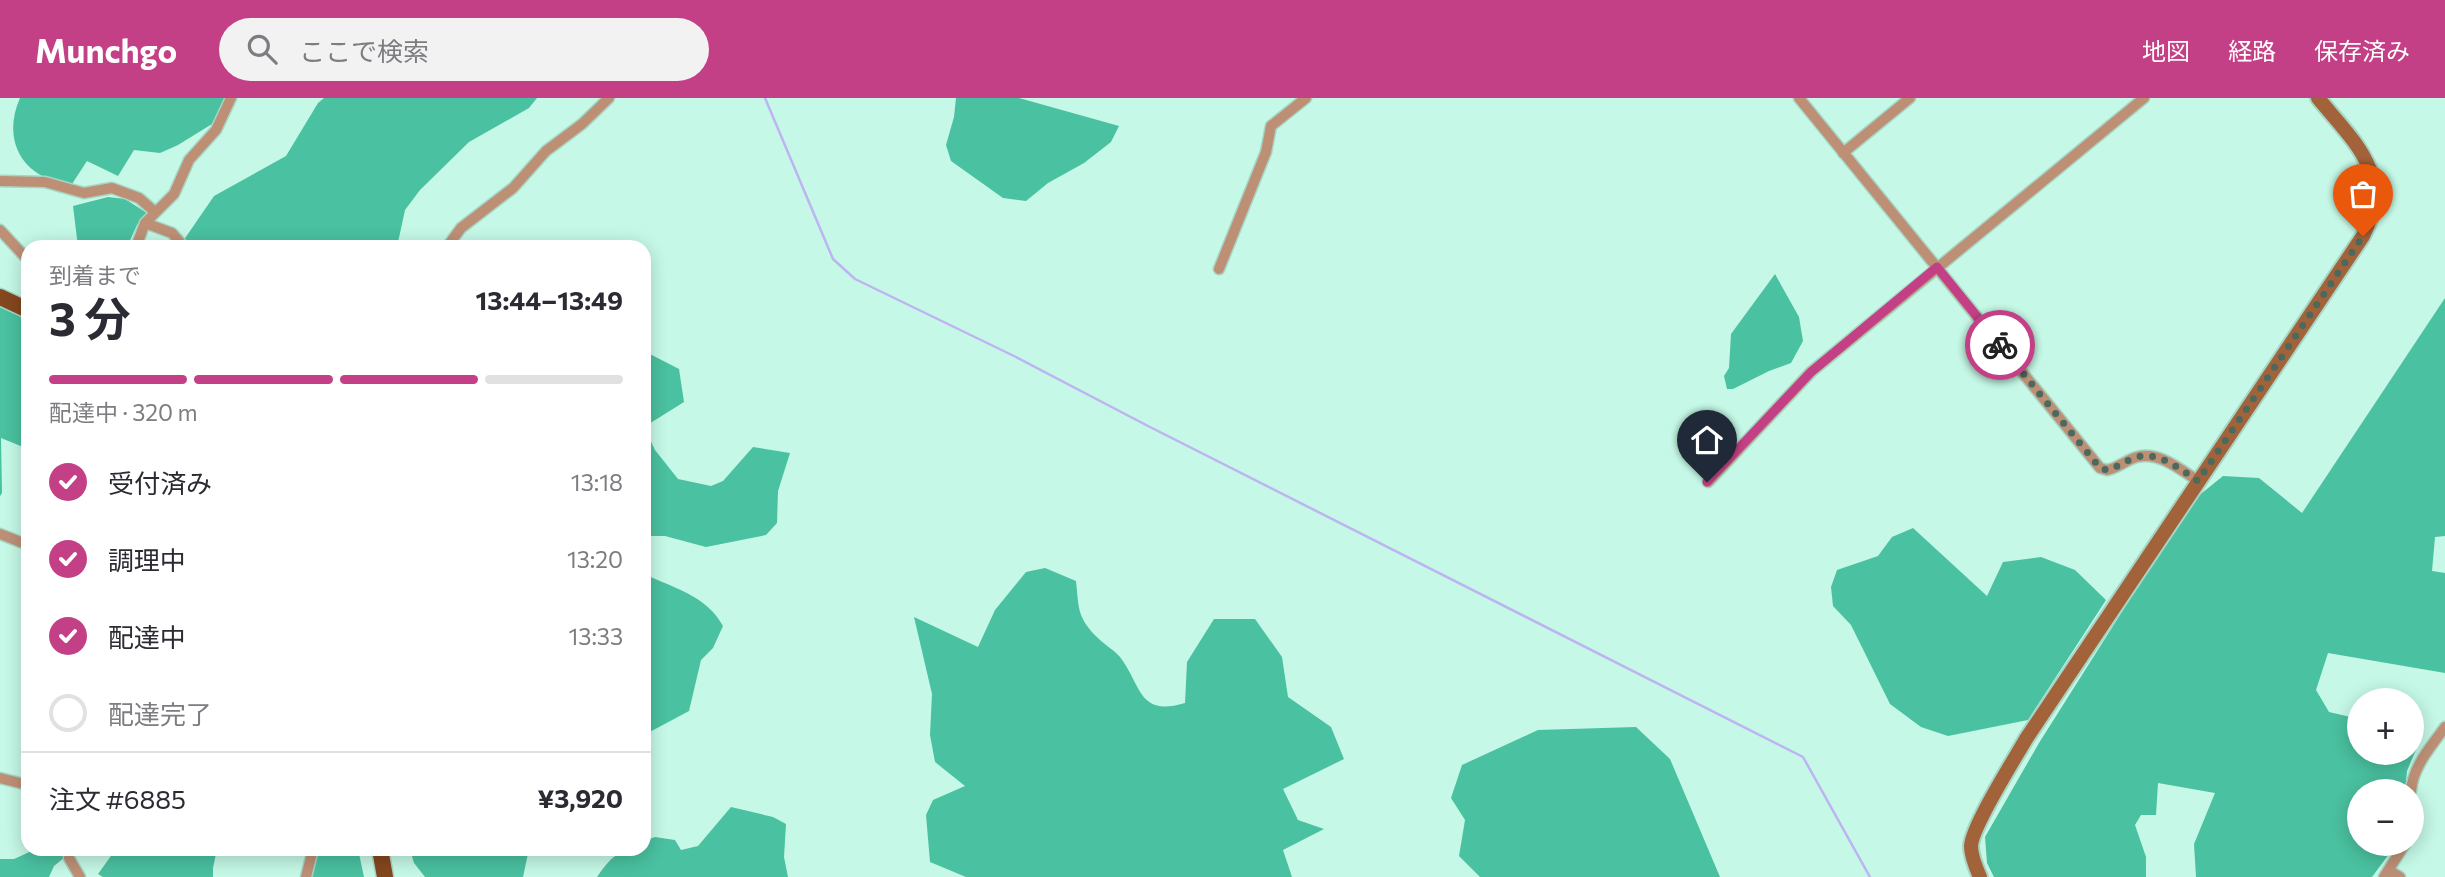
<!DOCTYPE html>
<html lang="ja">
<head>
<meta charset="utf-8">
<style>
	body { margin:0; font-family:Commissioner,"Noto Sans JP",sans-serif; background:#f2f2f3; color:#2b2b33; height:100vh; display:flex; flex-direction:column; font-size:26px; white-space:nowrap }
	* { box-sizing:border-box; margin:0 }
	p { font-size:23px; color:#7c7c81 }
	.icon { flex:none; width:38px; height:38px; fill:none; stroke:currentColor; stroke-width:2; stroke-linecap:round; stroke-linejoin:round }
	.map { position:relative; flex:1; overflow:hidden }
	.panel { position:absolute; left:21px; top:142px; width:630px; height:616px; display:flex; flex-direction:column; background:#fff; border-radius:21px; box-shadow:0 4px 18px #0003 }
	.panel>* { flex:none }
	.buttons { position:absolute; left:2347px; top:590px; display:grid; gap:14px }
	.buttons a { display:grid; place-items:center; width:77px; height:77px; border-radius:50%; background:#fff; box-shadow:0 4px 18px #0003; font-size:35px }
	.pin { position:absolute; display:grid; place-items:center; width:60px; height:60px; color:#fff; margin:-72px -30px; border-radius:50% 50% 50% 0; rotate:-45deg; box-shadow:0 0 7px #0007 }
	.pin .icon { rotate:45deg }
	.courier { position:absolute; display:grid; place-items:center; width:70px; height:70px; margin:-35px; border:5px solid #c44086; border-radius:50%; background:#fff; color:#222; box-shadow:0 2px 9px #0007 }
	.head em { font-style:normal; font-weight:700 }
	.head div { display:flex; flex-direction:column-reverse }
	.head { display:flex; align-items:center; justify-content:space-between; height:119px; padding:0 28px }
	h1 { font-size:46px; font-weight:700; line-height:52px }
	.bar { display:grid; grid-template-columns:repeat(4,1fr); gap:10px 7px; align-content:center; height:84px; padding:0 28px }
	.bar i { height:9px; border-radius:5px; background:#e1e1e2 }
	.bar .active { background:#c44086 }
	.bar p { grid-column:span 4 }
	.line { display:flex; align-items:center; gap:18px; padding:0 28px; border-top:2px solid #e1e1e2 }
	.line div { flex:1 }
	ol { padding:0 28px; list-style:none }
	li { display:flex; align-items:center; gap:21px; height:77px }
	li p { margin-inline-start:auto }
	li .icon { padding:7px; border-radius:50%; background:#c44086; color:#fff; stroke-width:4 }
	li:last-child { color:#7c7c81 }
	li i { width:38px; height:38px; border:4px solid #e1e1e2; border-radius:50% }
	header { display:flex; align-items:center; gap:42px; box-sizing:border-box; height:98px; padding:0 35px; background:#c44086; color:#fff }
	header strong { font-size:33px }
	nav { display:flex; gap:38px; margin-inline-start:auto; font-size:24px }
	.search { width:490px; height:63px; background:#f2f2f3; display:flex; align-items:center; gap:18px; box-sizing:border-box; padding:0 24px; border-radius:38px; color:#7c7c81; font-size:26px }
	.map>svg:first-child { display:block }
	.forest { fill:#4ac1a0 }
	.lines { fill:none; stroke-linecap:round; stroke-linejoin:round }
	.stream { stroke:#beb4f2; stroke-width:2.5 }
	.street-casing { stroke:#a7d5c5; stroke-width:13 }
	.secondary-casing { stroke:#a7d5c5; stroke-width:18 }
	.primary-casing { stroke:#a7d5c5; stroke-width:19 }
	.street { stroke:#bd9076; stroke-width:10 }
	.secondary { stroke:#a2623a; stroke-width:14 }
	.primary { stroke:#84471e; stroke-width:16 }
	.done { stroke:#4a695f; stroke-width:7; stroke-dasharray:0 12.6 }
	.route { stroke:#c44086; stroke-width:9 }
</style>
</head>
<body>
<header>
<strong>Munchgo</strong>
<div class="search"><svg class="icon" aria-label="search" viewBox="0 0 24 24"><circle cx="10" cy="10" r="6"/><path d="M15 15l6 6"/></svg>ここで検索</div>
<nav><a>地図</a><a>経路</a><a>保存済み</a></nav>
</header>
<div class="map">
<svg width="2445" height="779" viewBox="0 0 2445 779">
	<rect width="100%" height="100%" fill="#c5f8e6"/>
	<path class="forest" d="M20,0H231L217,16L212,26L178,47L160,55L134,52L118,78L87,63L72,86C26,83 0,45 20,0Z
		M324,0H537L529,10L469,44L420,92L405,112L397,149H179L214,98L286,58L318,5Z
		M956,0H1019L1119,28L1111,44L1084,65L1048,85L1026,103L1003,100L951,63L946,47L954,19Z
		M108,99L125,101L147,115L137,127L127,149H78L73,108Z
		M1775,176L1799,219L1803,243L1791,265L1769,273L1733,291H1727L1724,278L1729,270L1731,236Z
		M2445,200V438L2435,439L2432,473L2445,475V575L2328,555L2316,592L2329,614L2359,621V654H2412V632L2423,635L2407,673L2405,693H2359V746H2394L2392,752L2372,779H2196L2194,746L2215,695L2158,685L2156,717H2141L2135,727L2146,759V779H1994L1987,765L1985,739L2039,645L2192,403L2223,378L2259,380L2302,415Z
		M0,209L28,222V351L1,340L2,395L0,398Z
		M644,253L679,271L684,304L644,329Z
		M644,329L655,352L678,381L711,388L723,383L753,349L790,355L778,393L777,425L766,437L706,449L665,438H644Z
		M1913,430L1987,498L2003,464L2041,459L2075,472L2106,502L2028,622L1948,638L1921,629L1890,606L1851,527L1833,508L1831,489L1837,472L1878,458L1892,439Z
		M1045,470L1076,483C1079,511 1077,520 1099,541C1105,547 1114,552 1120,559C1142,588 1138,619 1185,605L1187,564L1214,521H1255L1282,559L1288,599L1331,629L1344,661L1283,691L1298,722L1324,731L1283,752L1292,779H966L930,764L926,717L933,702L965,688L935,664L930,637L932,596L914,519L978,549L995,512L1026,474Z
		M644,476C674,490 707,498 723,528L713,550L701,562L689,613L644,637Z
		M1636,629L1670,661L1720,779H1480L1459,758L1465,722L1451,700L1462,667L1538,632Z
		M731,709L773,719L786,726L784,759L788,779H597C611,759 618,751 644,751V743L655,739L675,742L681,752L698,748Z
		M36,751H75L54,768L49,779H0V761H14Z
		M116,751H217L213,770V779H103L98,776Z
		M319,751H358L364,779H311Z
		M410,751H529L523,779H425L414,765Z"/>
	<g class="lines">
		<path class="stream" d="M765,0L833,161L855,181L1016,259L1148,328L1803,659L1870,779"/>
		<g class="street-casing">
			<path id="street" d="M1799,0L2100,370L2107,372C2118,370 2126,362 2137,359C2159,353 2181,372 2198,383
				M1843,55L1910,0
				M0,83L45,84L84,95L112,90L139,100L155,114
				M145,125L172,135L184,149
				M0,132L28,162
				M136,149L145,125L174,96L189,62L216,32L231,0
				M447,149L461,130L513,90L546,53L582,26L609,0
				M1219,171L1266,54L1271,28L1306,0
				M1708,384L1811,274L2144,0
				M0,436L28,447
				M0,680L28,687
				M2411,693C2413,668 2431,649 2445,629
				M69,760L80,779
				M2390,773L2400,779
				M306,779L313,751
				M2384,779L2405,746"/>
		</g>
		<g class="secondary-casing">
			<path id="secondary" d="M1980,779C1976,770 1971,758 1971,748C1972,728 2014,662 2026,641L2363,138C2394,77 2355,45 2318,0"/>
		</g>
		<g class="primary-casing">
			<path id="primary" d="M0,199L28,212
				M380,751L385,779"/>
		</g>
		<use href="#street" class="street"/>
		<use href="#secondary" class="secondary"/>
		<use href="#primary" class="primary"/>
	</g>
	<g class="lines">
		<path class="done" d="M2000,247L2100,370L2107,372C2118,369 2126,362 2137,359C2159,353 2181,372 2198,383L2363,138"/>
		<path class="route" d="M1707,384L1811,274L1937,169L2000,247"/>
	</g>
</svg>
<div class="buttons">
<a>+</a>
<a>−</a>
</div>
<div class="pin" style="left:2363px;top:138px;background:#ea580c"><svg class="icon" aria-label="bag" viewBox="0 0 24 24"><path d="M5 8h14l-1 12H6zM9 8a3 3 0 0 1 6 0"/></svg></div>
<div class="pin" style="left:1707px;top:384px;background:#1f2937"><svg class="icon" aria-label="home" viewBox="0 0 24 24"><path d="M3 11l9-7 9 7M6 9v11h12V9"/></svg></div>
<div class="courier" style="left:2000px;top:247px"><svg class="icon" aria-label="bike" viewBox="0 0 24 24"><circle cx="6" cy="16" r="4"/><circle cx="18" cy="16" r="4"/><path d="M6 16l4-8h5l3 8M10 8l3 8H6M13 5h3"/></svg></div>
<section class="panel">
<div class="head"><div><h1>3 分</h1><p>到着まで</p></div><em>13:44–13:49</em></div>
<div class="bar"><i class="active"></i><i class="active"></i><i class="active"></i><i></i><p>配達中 · 320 m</p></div>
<ol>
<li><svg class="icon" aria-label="check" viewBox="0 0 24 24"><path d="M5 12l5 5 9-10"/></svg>受付済み<p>13:18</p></li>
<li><svg class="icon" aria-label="check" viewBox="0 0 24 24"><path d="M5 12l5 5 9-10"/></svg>調理中<p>13:20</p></li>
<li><svg class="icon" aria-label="check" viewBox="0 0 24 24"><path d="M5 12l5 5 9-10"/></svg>配達中<p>13:33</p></li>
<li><i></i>配達完了</li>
</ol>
<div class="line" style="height:91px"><div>注文 #6885</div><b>¥3,920</b></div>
</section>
</div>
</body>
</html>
